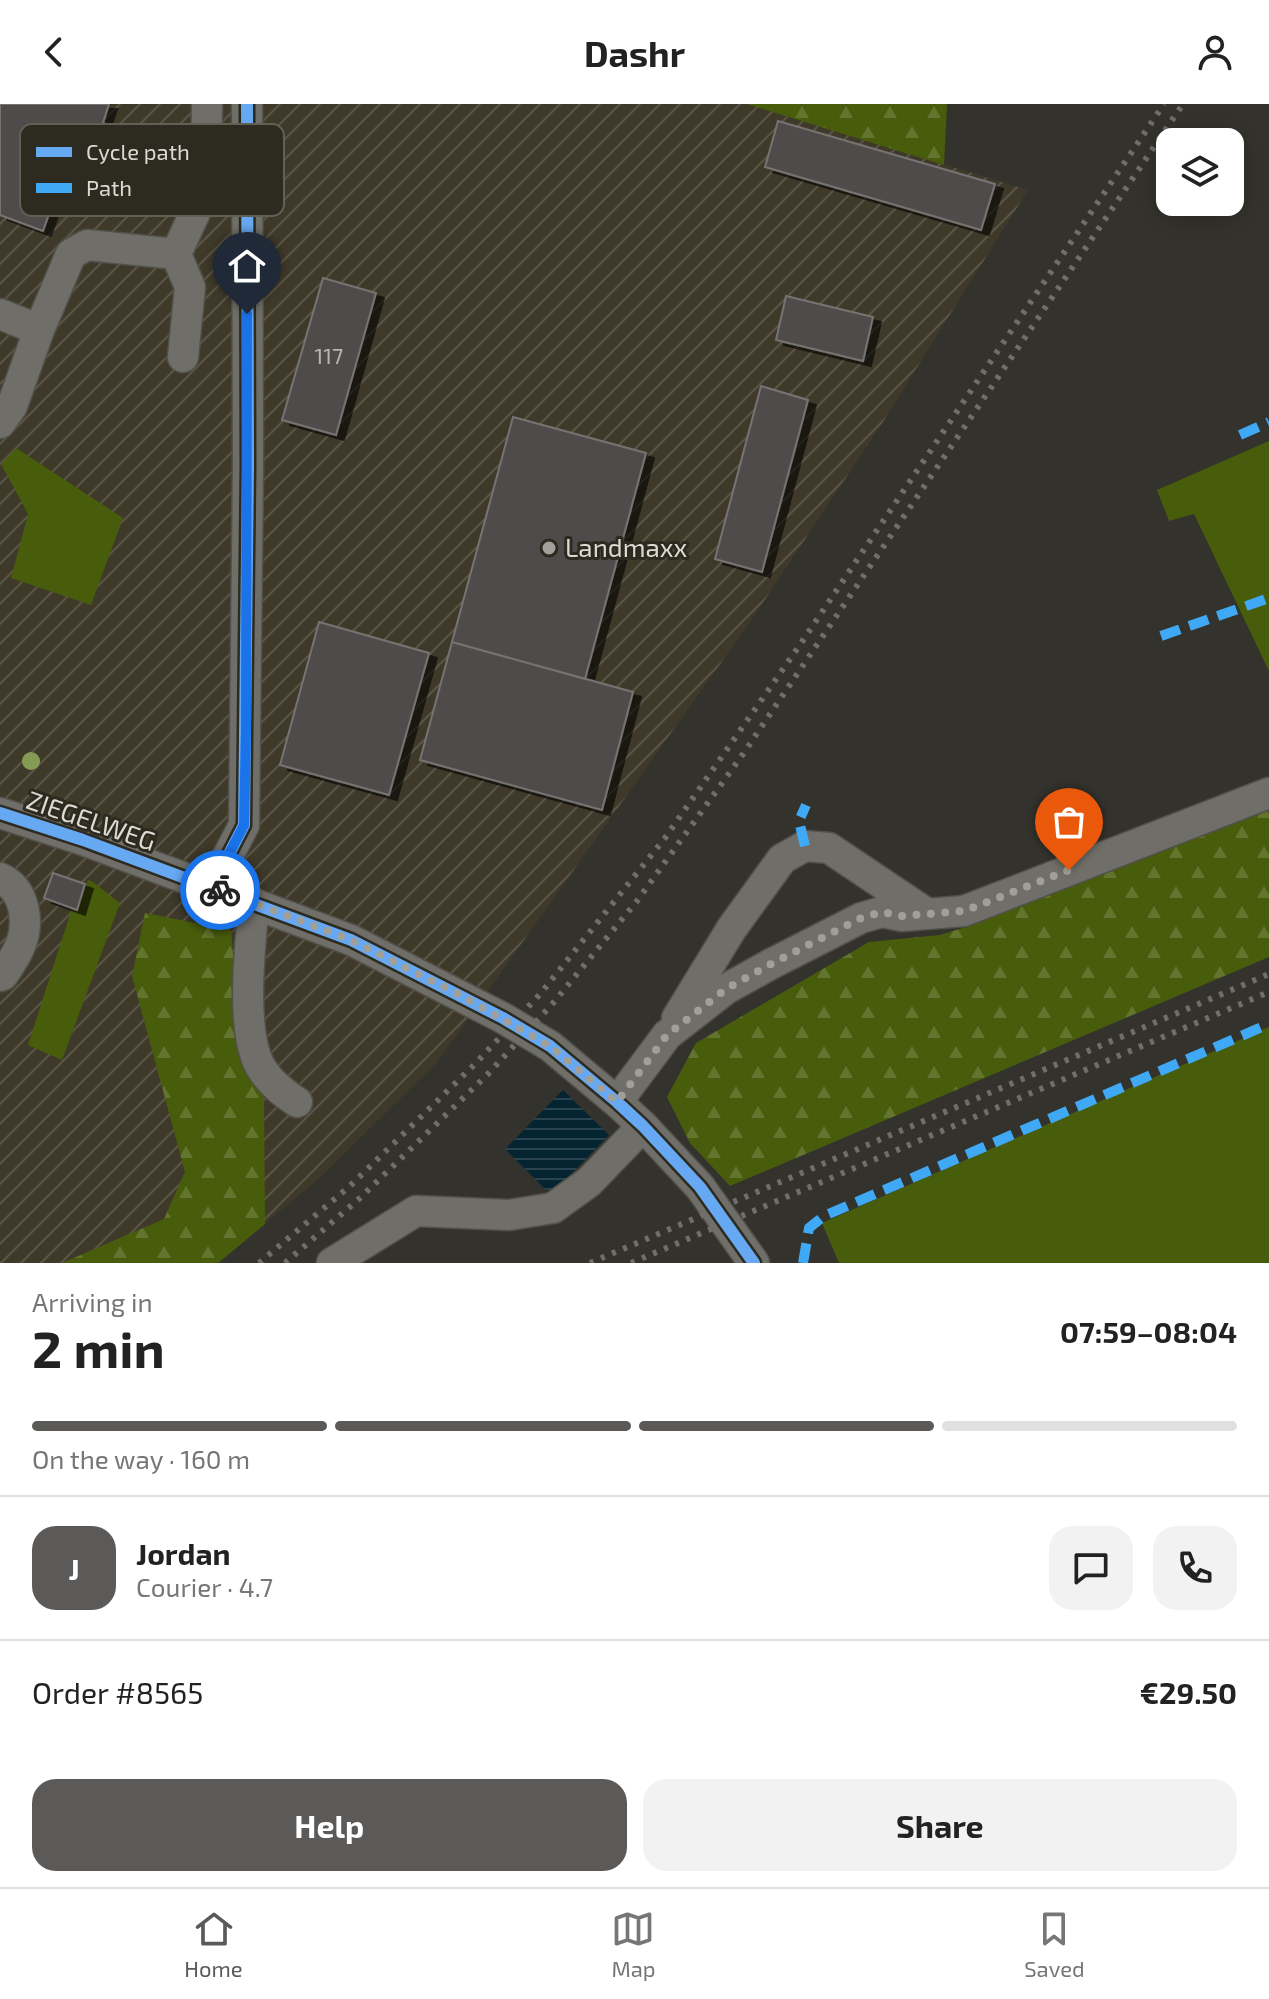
<!DOCTYPE html>
<html lang="en">
<head>
<meta charset="utf-8">
<style>
	body { margin:0; font-family:"Exo 2",sans-serif; background:#f2f2f2; color:#222; height:100vh; display:flex; flex-direction:column; font-size:30px; white-space:nowrap }
	* { box-sizing:border-box; margin:0 }
	p { font-size:26px; color:#767676 }
	.icon { flex:none; width:44px; height:44px; fill:none; stroke:currentColor; stroke-width:2; stroke-linecap:round; stroke-linejoin:round }
	.map { position:relative; height:1159px; overflow:hidden }
	.sheet { display:flex; flex-direction:column; background:#fff; flex:1 }
	.sheet>* { flex:none }
	.fabs { position:absolute; left:1156px; top:24px; display:grid; gap:16px }
	.fabs a { display:grid; place-items:center; width:88px; height:88px; border-radius:16px; background:#fff; box-shadow:0 4px 20px #0003; font-size:40px }
	.pin { position:absolute; display:grid; place-items:center; width:68px; height:68px; color:#fff; margin:-82px -34px; border-radius:50% 50% 50% 0; rotate:-45deg; box-shadow:0 0 8px #0007 }
	.pin .icon { rotate:45deg }
	.courier { position:absolute; display:grid; place-items:center; width:80px; height:80px; margin:-40px; border:6px solid #1a73e8; border-radius:50%; background:#fff; color:#222; box-shadow:0 2px 10px #0007 }
	.headline em { font-style:normal; font-weight:700 }
	.headline div { display:flex; flex-direction:column-reverse }
	.headline { display:flex; align-items:center; justify-content:space-between; height:136px; padding:0 32px }
	h1 { font-size:52px; font-weight:700; line-height:60px }
	.bar { display:grid; grid-template-columns:repeat(4,1fr); gap:12px 8px; align-content:center; height:96px; padding:0 32px }
	.bar i { height:10px; border-radius:6px; background:#e0e0e0 }
	.bar .selected { background:#5b5a58 }
	.bar p { grid-column:span 4 }
	.line { display:flex; align-items:center; gap:20px; padding:0 32px; border-top:2px solid #e0e0e0 }
	.line div { flex:1 }
	.round { display:grid; place-items:center; flex:none; width:84px; height:84px; border-radius:24px; background:#f2f2f2 }
	.cta { display:flex; gap:16px; margin-top:auto; padding:16px 32px }
	.cta a { flex:1; height:92px; border-radius:24px; background:#5b5a58; color:#fff; font-size:32px; font-weight:700; line-height:92px; text-align:center }
	.cta a+a { background:#f2f2f2; color:#222 }
	header { display:flex; justify-content:space-between; align-items:center; height:104px; padding:0 32px; background:#fff; font-size:36px; font-weight:700 }
	.tabs { display:flex; justify-content:space-around; align-items:center; height:112px; border-top:2px solid #e0e0e0; background:#fff; font-size:22px; color:#767676 }
	.tabs a { display:grid; justify-items:center; gap:4px }
	.tabs .selected { color:#5b5a58 }
	.map>svg:first-child { display:block }
	.industrial { fill:url(#industrial-furrows) }
	.green { fill:#485d0c }
	.forest { fill:url(#forest-firs) }
	.water { fill:url(#water-rules) }
	.building { fill:#504c4b; stroke:#777372; stroke-width:2; filter:url(#shadow) }
	.lines { fill:none; stroke-linecap:round; stroke-linejoin:round }
	.minor-casing { stroke:#52504a; stroke-width:33 }
	.minor { stroke:#6f6e68; stroke-width:30 }
	.rail { stroke:#706e6a; stroke-width:6; stroke-dasharray:4 8; stroke-linecap:butt }
	.quiet { stroke:#3fa9f5; stroke-width:10; stroke-dasharray:20 10; stroke-linecap:butt }
	.cycleway-casing { stroke:#2d2a1f; stroke-width:17 }
	.cycleway { stroke:#66a8f1; stroke-width:12 }
	.tree { fill:#849b55 }
	.done { stroke:#a19f99; stroke-width:8; stroke-dasharray:0 14.4 }
	.route { stroke:#1a73e8; stroke-width:10 }
	.poi-dot { fill:#a19f99; stroke:#2d2a1f; stroke-width:3 }
	.labels { text-anchor:middle; stroke-width:6; stroke-linejoin:round; paint-order:stroke }
	.number-label { font-size:22px; fill:#b9b6b1 }
	.poi-label { font-size:26px; fill:#dcdad3; stroke:#2d2a1f; text-anchor:start }
	.street-label { font-size:26px; fill:#dcdad3; stroke:#2d2a1f }
	.key { fill:#2d2a1f; stroke:#625f55; stroke-width:2 }
	.key-label { font-size:22px; fill:#dcdad3 }
</style>
</head>
<body>
<header><svg class="icon" aria-label="back" viewBox="0 0 24 24"><path d="M15 5l-7 7 7 7"/></svg>Dashr<svg class="icon" aria-label="person" viewBox="0 0 24 24"><circle cx="12" cy="8" r="4"/><path d="M4 21q1-7 8-7t8 7"/></svg></header>
<div class="map">
<svg width="1269" height="1159" viewBox="0 0 1269 1159">
	<defs>
		<pattern id="industrial-furrows" width="10" height="10" patternUnits="userSpaceOnUse" patternTransform="scale(2)"><rect width="10" height="10" fill="#3e3929"/><path d="M-1 1l2-2M0 10L10 0M9 11l2-2" fill="none" stroke="#595547"/></pattern>
		<pattern id="forest-firs" width="22" height="20" patternUnits="userSpaceOnUse" patternTransform="scale(2)"><rect width="22" height="20" fill="#485d0c"/><path d="M5 1l3.5 6h-7zM16 11l3.5 6h-7z" fill="#62742e"/></pattern>
		<pattern id="water-rules" width="6" height="5" patternUnits="userSpaceOnUse" patternTransform="scale(2)"><rect width="6" height="5" fill="#052432"/><path d="M0 2.5h6" fill="none" stroke="#29434f"/></pattern>
		<filter id="shadow"><feDropShadow dx="8" dy="5" stdDeviation="0" flood-color="#0009"/></filter>
	</defs>
	<rect width="100%" height="100%" fill="#34322c"/>
	<path class="industrial" d="M0,0H747L1028,86L881,321L750,518L438,957L323,1071L218,1159H0Z"/>
	<path class="green" d="M1269,337V567L1194,410L1169,417L1157,386Z
		M16,344L123,414L91,501L11,474L28,410L1,360Z
		M88,776L93,778L120,799L62,956L28,941L72,804L77,805Z
		M1269,923V1159H839L822,1119Z"/>
	<path class="forest" d="M747,0H947L944,61Z
		M1269,689V853L730,1082L690,1039L667,993L696,939L869,838L940,831L985,817L1019,786Z
		M145,809L231,826L239,928L264,992L265,1120L218,1159H62L164,1115L185,1068L132,872Z"/>
	<path class="water" d="M563,986L609,1031L551,1091L505,1045Z"/>
	<path class="building" d="M0,0H109L103,19L150,37L133,83L82,63L70,95L56,90L43,127L0,111Z
		M778,17L995,80L981,126L765,63Z
		M323,174L376,189L336,331L282,316Z
		M786,192L873,213L863,257L776,236Z
		M761,282L808,296L762,468L715,455Z
		M513,313L646,349L585,575L452,538Z
		M319,518L429,549L389,691L280,661Z
		M452,538L633,588L602,706L420,656Z
		M53,769L85,780L77,806L44,794Z"/>
	<g class="lines">
		<g class="minor-casing">
			<path id="minor" d="M176,150L190,183L183,253
				M0,210L39,226L12,302L0,319
				M39,226L71,150L87,141L176,150L197,104L206,71L207,0
				M0,709L83,736L351,836L503,914L550,942L617,998L643,1022L700,1083L754,1159
				M0,774C25,785 30,818 20,842C16,852 9,862 3,871L0,872
				M212,783L244,721L248,361L247,0
				M254,799C250,841 242,914 256,953C263,973 280,987 297,998
				M677,914L732,824L782,755L805,742L829,744L926,809
				M617,998L667,931L726,885L771,860L861,814L882,808L902,812L964,807L1269,689
				M332,1159L416,1107L509,1111L553,1104L589,1078L643,1022"/>
		</g>
		<use href="#minor" class="minor"/>
		<path class="rail" d="M259,1159L350,1082L476,959L541,889L665,734L795,548L1164,0
			M285,1159L360,1094L489,969L554,898L637,797L743,650L1183,0
			M590,1159L1269,870
			M631,1159L1269,888"/>
		<path class="quiet" d="M1240,331L1269,318
			M1161,532L1269,494
			M805,742L799,717L806,701
			M803,1159L809,1124L824,1112L1269,920"/>
		<g class="cycleway-casing">
			<path id="cycleway" d="M0,709L83,736L351,836L503,914L550,942L617,998L643,1022L700,1083L754,1159
				M212,783L244,721L248,361L247,0"/>
		</g>
		<use href="#cycleway" class="cycleway"/>
	</g>
	<circle class="tree" cx="31" cy="657" r="9"/>
	<g class="lines">
		<path class="done" d="M220,786L351,836L460,891L550,942L617,998L667,931L726,885L771,860L861,814L882,808L902,812L964,807L1069,766"/>
		<path class="route" d="M220,786L212,783L244,721L246,626L247,210"/>
	</g>
	<circle class="poi-dot" cx="549" cy="444" r="8"/>
	<g class="labels">
		<g class="number-label">
			<text x="329" y="260">117</text>
		</g>
		<g class="poi-label">
			<text x="565" y="453">Landmaxx</text>
		</g>
		<g class="street-label">
			<text transform="translate(91 717) rotate(19)" y="9">ZIEGELWEG</text>
		</g>
	</g>
	<rect x="20" y="20" width="264" height="92" rx="12" class="key"/>
	<rect x="36" y="43" width="36" height="10" fill="#66a8f1"/>
	<rect x="36" y="79" width="36" height="10" fill="#3fa9f5"/>
	<g class="key-label">
		<text x="86" y="56">Cycle path</text>
		<text x="86" y="92">Path</text>
	</g>
</svg>
<div class="fabs">
<a><svg class="icon" aria-label="layers" viewBox="0 0 24 24"><path d="M12 4l9 5-9 5-9-5zM3 14l9 5 9-5"/></svg></a>
</div>
<div class="pin" style="left:1069px;top:766px;background:#ea580c"><svg class="icon" aria-label="bag" viewBox="0 0 24 24"><path d="M5 8h14l-1 12H6zM9 8a3 3 0 0 1 6 0"/></svg></div>
<div class="pin" style="left:247px;top:210px;background:#1f2937"><svg class="icon" aria-label="home" viewBox="0 0 24 24"><path d="M3 11l9-7 9 7M6 9v11h12V9"/></svg></div>
<div class="courier" style="left:220px;top:786px"><svg class="icon" aria-label="bike" viewBox="0 0 24 24"><circle cx="6" cy="16" r="4"/><circle cx="18" cy="16" r="4"/><path d="M6 16l4-8h5l3 8M10 8l3 8H6M13 5h3"/></svg></div>
</div>
<section class="sheet">
<div class="headline"><div><h1>2 min</h1><p>Arriving in</p></div><em>07:59–08:04</em></div>
<div class="bar"><i class="selected"></i><i class="selected"></i><i class="selected"></i><i></i><p>On the way · 160 m</p></div>
<div class="line" style="height:144px"><b class="round" style="background:#5b5a58;color:#fff">J</b><div><b>Jordan</b><p>Courier · 4.7</p></div><a class="round"><svg class="icon" aria-label="chat" viewBox="0 0 24 24"><path d="M4 5h16v11H9l-5 4z"/></svg></a><a class="round"><svg class="icon" aria-label="phone" viewBox="0 0 24 24"><path d="M5 4h4l2 5-3 2q2 4 5 5l2-3 5 2v4C11 20 4 13 5 4z"/></svg></a></div>
<div class="line" style="height:104px"><div>Order #8565</div><b>€29.50</b></div>
<div class="cta"><a>Help</a><a>Share</a></div>
</section>
<nav class="tabs">
<a class="selected"><svg class="icon" aria-label="home" viewBox="0 0 24 24"><path d="M3 11l9-7 9 7M6 9v11h12V9"/></svg>Home</a>
<a><svg class="icon" aria-label="map" viewBox="0 0 24 24"><path d="M3 6l6-2 6 2 6-2v14l-6 2-6-2-6 2zM9 4v14M15 6v14"/></svg>Map</a>
<a><svg class="icon" aria-label="saved" viewBox="0 0 24 24"><path d="M7 4h10v16l-5-4-5 4z"/></svg>Saved</a>
</nav>
</body>
</html>
